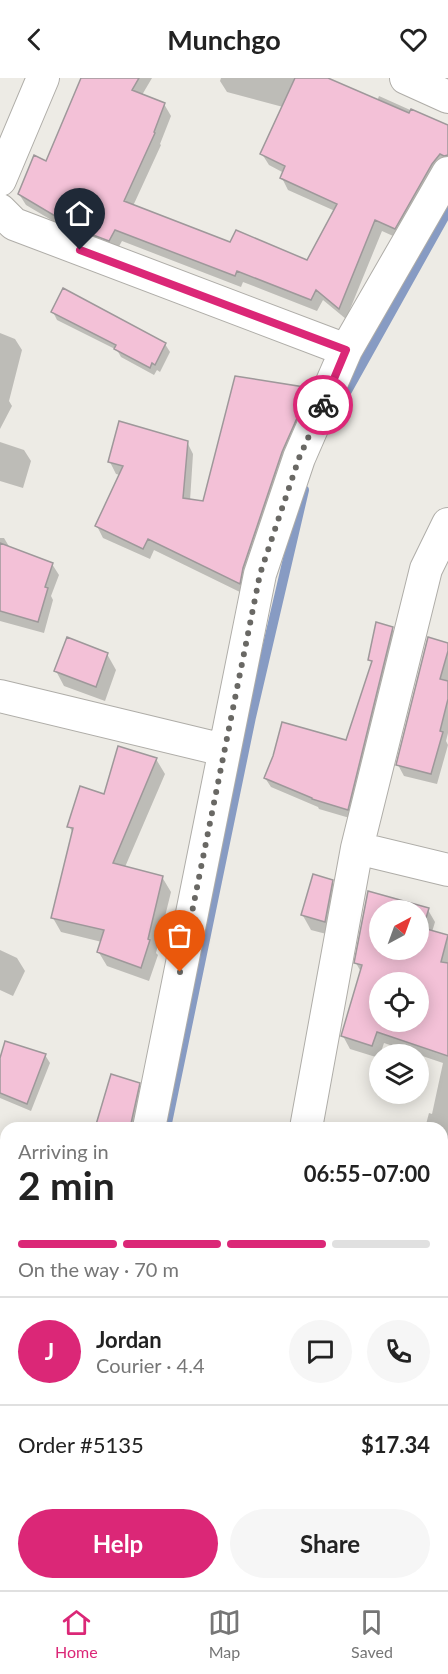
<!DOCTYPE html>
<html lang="en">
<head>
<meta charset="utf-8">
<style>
	body { margin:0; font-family:Lato,sans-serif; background:#f6f6f6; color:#222; height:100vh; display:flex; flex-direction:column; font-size:22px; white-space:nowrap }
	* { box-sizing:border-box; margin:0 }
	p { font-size:20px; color:#767676 }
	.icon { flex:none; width:33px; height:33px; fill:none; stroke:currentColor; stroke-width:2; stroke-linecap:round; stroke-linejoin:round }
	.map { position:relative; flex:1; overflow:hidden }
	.details { position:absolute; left:0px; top:1044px; width:448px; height:468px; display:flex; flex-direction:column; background:#fff; border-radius:18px 18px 0 0; box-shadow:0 3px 15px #0003 }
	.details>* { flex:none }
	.needle { width:39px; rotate:41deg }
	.controls { position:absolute; left:369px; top:822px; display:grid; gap:12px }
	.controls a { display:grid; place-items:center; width:60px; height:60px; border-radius:50%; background:#fff; box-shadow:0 3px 15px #0003; font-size:30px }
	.pin { position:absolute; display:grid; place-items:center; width:51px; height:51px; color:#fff; margin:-62px -26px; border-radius:50% 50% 50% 0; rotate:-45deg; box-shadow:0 0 6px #0007 }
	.pin .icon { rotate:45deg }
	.courier { position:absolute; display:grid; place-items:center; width:60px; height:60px; margin:-30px; border:4px solid #db2777; border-radius:50%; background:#fff; color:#222; box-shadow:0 2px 8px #0007 }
	.headline em { font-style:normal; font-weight:700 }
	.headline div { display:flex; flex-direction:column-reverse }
	.headline { display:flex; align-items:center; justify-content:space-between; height:102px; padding:0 18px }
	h1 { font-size:39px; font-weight:700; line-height:45px }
	.bar { display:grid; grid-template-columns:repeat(4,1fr); gap:9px 6px; align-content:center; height:72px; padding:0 18px }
	.bar i { height:8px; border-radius:4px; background:#e0e0e0 }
	.bar .on { background:#db2777 }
	.bar p { grid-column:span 4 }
	.line { display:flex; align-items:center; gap:15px; padding:0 18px; border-top:2px solid #e0e0e0 }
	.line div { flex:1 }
	.round { display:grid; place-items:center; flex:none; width:63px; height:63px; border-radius:32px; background:#f6f6f6 }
	.action { display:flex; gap:12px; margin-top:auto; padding:12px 18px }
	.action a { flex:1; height:69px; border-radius:36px; background:#db2777; color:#fff; font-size:24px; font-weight:700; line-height:69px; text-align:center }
	.action a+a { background:#f6f6f6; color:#222 }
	header { display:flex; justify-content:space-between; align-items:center; height:78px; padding:0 18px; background:#fff; font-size:27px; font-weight:700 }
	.dock { display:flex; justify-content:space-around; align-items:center; height:84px; border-top:2px solid #e0e0e0; background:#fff; font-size:16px; color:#767676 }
	.dock a { display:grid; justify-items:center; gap:3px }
	.dock .on { color:#db2777 }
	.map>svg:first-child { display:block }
	.shadow { fill:#0003; fill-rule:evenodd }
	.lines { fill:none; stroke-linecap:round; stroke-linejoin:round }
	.stream { stroke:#879bc3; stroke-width:10 }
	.building { fill:#f3c1d7; stroke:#9e989a; stroke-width:1.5; fill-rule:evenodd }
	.minor-casing { stroke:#afada8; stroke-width:34 }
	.minor { stroke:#fff; stroke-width:32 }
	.done { stroke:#696864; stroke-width:6; stroke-dasharray:0 10.8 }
	.route { stroke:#db2777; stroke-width:8 }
</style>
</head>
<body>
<header><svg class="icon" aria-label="back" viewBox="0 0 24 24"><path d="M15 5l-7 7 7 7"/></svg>Munchgo<svg class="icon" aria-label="heart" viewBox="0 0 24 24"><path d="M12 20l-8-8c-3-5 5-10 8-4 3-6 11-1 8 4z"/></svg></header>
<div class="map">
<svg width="448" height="1512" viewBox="0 0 448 1512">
	<rect width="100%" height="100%" fill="#edebe5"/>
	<path class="shadow" d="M110,0H152L142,17L164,26L171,38L160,66L161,67L133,128L231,166L308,184L335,133L288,112L282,100L284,95L269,87L262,76L283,29L227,14L220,3L221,0H324L377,23L379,18L448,49V84L441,80L402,162L382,153L346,241L323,222L317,233L243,204L241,209L122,163L116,174L85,162L26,127L19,116L47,85Z
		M53,234L165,266L170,274L160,294L157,292L154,297L121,279L117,272L57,242Z
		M0,255L15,261L22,272L9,323L12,328L0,351Z
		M303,311L310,322L246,517L154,472L150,481L103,460L97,448L120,397L116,396L110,384L187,364L193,376L190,423L204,425Z
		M0,364L24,372L31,383L23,410L0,403Z
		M0,460H4L10,470L52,486L59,497L51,518L53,522L44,555L0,543Z
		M392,550L398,560L353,741L319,731L318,729L271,709L265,700L347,664L373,587L370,582Z
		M448,566V655L446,663L448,667L437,706L404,698L398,687Z
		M107,576L116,592L105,623L64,608L56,593Z
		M156,681L165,696L125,789L162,799L171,814L156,875L158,877L149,903L107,888L98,873L102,864L61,854L53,840L73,755L69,748L105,717Z
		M332,803L341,818L334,858L311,852L302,836Z
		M369,815L428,832L435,844L432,854L448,858V1083L442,1081V1050H425L429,1035L432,1036L443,985L384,965L379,980L350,971L343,958L361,894L356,885ZM380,832H418V872H380ZM380,904H418V944H380Z
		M0,872L17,880L25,893L13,918L0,912Z
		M45,977L50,985L31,1033L0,1020V986Z
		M139,1006L147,1022L142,1050H97Z
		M442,1233L448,1234V1268L442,1267Z
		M442,1345L448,1346V1433L443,1432L442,1439Z
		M103,1506H198L196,1512H116L104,1508Z
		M311,1506H436L435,1512H332Z"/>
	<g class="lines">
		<path class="stream" d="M334,336L448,132
			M166,1050L251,639L304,412"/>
	</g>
	<path class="building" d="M81,0H139L132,12L165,25L154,54L155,55L124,123L230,164L236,152L307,182L337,126L280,100L285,88L260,76L295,0H328L409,35L411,31L448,47V77L444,78L440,76L432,86L395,151L375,142L339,231L316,212L311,222L237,193L235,198L115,152L109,163L77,151L18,116L34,77L46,83Z
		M63,210L166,265L155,287L152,285L150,290L114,271L116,267L51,234Z
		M235,298L304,309L301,331L282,374L243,490L240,506L148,461L143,471L95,448L123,388L108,384L119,343L188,363L183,420L203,423Z
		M0,465L53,485L45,509L48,510L38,544L0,533Z
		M376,544L393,549L348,732L312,721V720L264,700L273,678L282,644L346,662L372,583L368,582Z
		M67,559L108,575L96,609L54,593Z
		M428,559L448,565V573L440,601L448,603V621L440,653L443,654L431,696L396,687Z
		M118,668L157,680L113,785L163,798L148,861L150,862L141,890L97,874L104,852L51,840L73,750L67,749L80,708L104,716Z
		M313,796L333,802L325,844L301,837Z
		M368,813L429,830L423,850L448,857L441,884L448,885V978L377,954L372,968L341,958L362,887L354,885ZM380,832H418V872H380ZM380,904H418V944H380Z
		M5,963L46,976L27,1026L0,1015V980Z
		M111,996L140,1005L130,1050H95Z"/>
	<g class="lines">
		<g class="minor-casing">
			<path id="minor" d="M406,0L448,19
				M0,102L43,0
				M0,132L14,146L346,272
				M0,618L224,672
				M357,770L448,792
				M149,1050L260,496L299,380L346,272L448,95
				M306,1050L357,770L426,491L448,446
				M442,1130L448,1132
				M57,1512L58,1506
				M208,1512L209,1506"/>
		</g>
		<use href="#minor" class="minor"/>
	</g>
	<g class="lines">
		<path class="done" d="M180,894L260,496L299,380L323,327"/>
		<path class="route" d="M80,172L346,272L323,327"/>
	</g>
</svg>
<div class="controls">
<a><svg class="needle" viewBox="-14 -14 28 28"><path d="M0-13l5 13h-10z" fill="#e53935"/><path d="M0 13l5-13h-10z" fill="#767676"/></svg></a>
<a><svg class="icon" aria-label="locate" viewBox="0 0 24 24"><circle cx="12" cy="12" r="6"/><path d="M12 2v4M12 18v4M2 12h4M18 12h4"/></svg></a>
<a><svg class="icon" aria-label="layers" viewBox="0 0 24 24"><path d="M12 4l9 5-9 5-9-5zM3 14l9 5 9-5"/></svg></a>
</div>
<div class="pin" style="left:180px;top:894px;background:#ea580c"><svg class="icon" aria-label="bag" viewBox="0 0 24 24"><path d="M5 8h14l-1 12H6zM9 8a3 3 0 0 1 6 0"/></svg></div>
<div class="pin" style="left:80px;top:172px;background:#1f2937"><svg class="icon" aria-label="home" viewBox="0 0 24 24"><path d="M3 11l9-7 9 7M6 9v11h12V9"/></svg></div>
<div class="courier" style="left:323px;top:327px"><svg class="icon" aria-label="bike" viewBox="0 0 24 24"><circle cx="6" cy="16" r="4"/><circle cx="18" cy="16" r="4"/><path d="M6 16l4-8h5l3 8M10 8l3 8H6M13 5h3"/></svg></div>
<section class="details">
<div class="headline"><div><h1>2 min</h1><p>Arriving in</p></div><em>06:55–07:00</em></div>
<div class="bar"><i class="on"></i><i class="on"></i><i class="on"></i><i></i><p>On the way · 70 m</p></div>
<div class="line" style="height:108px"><b class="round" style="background:#db2777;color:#fff">J</b><div><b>Jordan</b><p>Courier · 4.4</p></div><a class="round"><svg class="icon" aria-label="chat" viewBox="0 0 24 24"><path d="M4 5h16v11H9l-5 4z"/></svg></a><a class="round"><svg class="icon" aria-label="phone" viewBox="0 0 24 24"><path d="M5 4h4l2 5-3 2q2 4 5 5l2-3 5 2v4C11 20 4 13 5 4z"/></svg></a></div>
<div class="line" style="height:78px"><div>Order #5135</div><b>$17.34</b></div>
<div class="action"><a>Help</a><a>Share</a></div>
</section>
</div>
<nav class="dock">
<a class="on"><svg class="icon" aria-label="home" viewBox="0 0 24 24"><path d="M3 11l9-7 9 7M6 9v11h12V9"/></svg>Home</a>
<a><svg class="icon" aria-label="map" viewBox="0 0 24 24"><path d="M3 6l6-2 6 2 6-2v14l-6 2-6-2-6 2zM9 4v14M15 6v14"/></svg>Map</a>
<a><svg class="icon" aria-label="saved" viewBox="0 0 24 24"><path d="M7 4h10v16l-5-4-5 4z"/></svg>Saved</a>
</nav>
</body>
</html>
